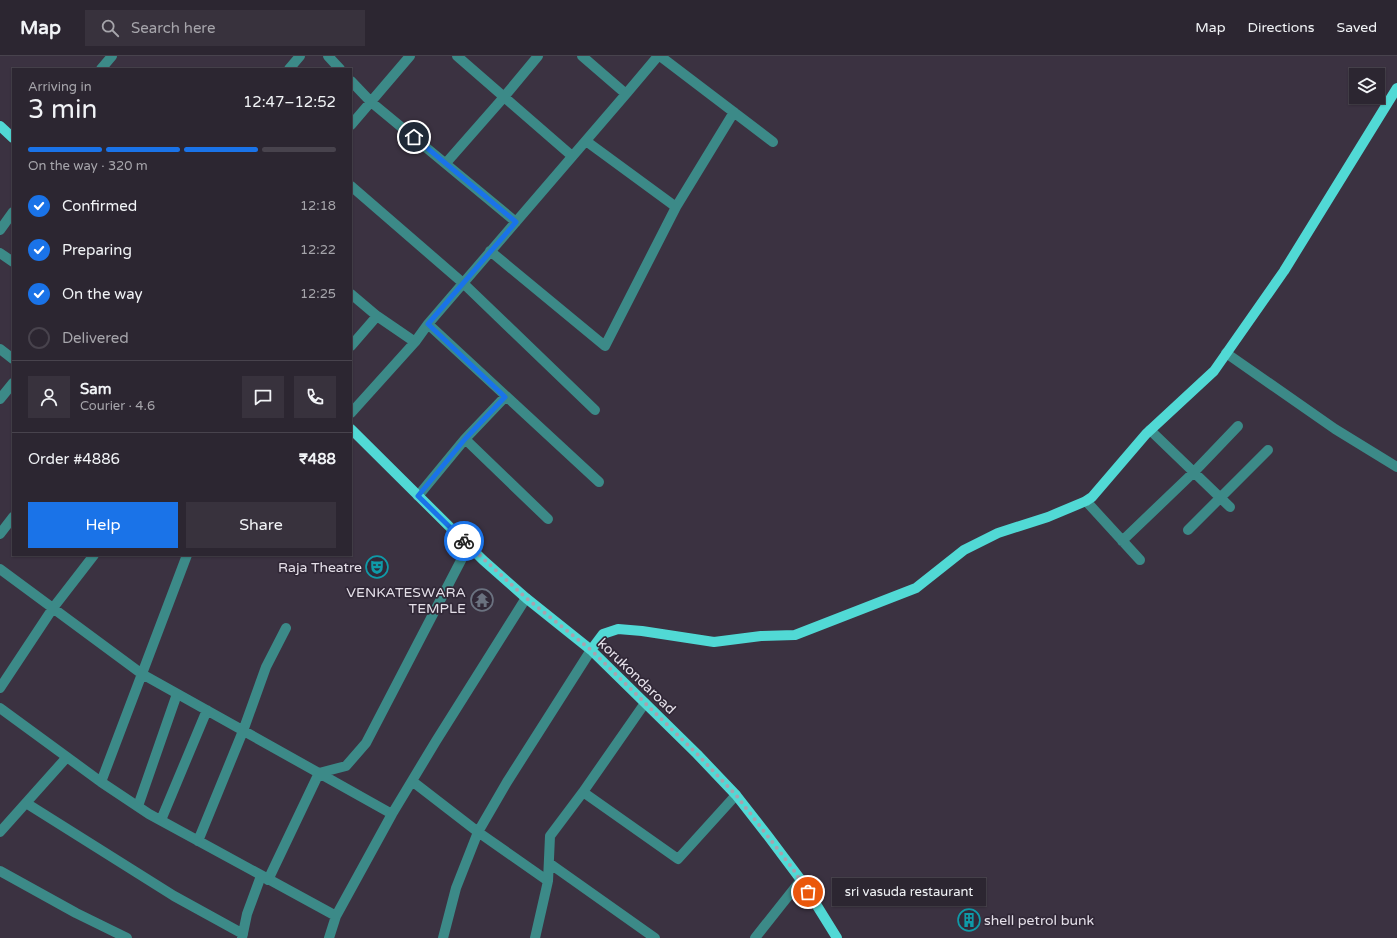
<!DOCTYPE html>
<html lang="en">
<head>
<meta charset="utf-8">
<style>
	body { margin:0; font-family:"Varela Round",sans-serif; background:#38323d; color:#f1f3f6; height:100vh; display:flex; flex-direction:column; font-size:15px; white-space:nowrap }
	* { box-sizing:border-box; margin:0 }
	p { font-size:13px; color:#a6a5ab }
	.icon { flex:none; width:22px; height:22px; fill:none; stroke:currentColor; stroke-width:2; stroke-linecap:round; stroke-linejoin:round }
	.map { position:relative; flex:1; overflow:hidden }
	.drawer { position:absolute; left:12px; top:12px; width:340px; height:488px; display:flex; flex-direction:column; background:#2c2631; border-radius:0px; box-shadow:0 1px 3px #0004,0 0 0 1px #48434d }
	.drawer>* { flex:none }
	.controls { position:absolute; left:1349px; top:12px; display:grid; gap:8px }
	.controls a { display:grid; place-items:center; width:36px; height:36px; border-radius:0px; background:#2c2631; box-shadow:0 1px 3px #0004,0 0 0 1px #48434d; font-size:20px }
	.pin { position:absolute; display:grid; place-items:center; width:34px; height:34px; color:#fff; margin:-17px; border:2px solid #fff; border-radius:50%; box-shadow:0 1px 4px #0007 }
	.courier { position:absolute; display:grid; place-items:center; width:40px; height:40px; margin:-20px; border:3px solid #1a73e8; border-radius:50%; background:#fff; color:#222; box-shadow:0 1px 5px #0007 }
	.bubble { position:absolute; height:28px; border-radius:0px; background:#2c2631; box-shadow:0 1px 3px #0004,0 0 0 1px #48434d; font-size:13px; font-weight:600; line-height:28px; text-align:center }
	.head em { font-style:normal; font-weight:600 }
	.head div { display:flex; flex-direction:column-reverse }
	.head { display:flex; align-items:center; justify-content:space-between; height:68px; padding:0 16px }
	h1 { font-size:26px; font-weight:600; line-height:30px }
	.bar { display:grid; grid-template-columns:repeat(4,1fr); gap:6px 4px; align-content:center; height:48px; padding:0 16px }
	.bar i { height:5px; border-radius:3px; background:#48434d }
	.bar .active { background:#1a73e8 }
	.bar p { grid-column:span 4 }
	.line { display:flex; align-items:center; gap:10px; padding:0 16px; border-top:1px solid #48434d }
	.line div { flex:1 }
	.round { display:grid; place-items:center; flex:none; width:42px; height:42px; border-radius:0px; background:#38323d }
	ol { padding:0 16px; list-style:none }
	li { display:flex; align-items:center; gap:12px; height:44px }
	li p { margin-inline-start:auto }
	li .icon { padding:4px; border-radius:50%; background:#1a73e8; color:#fff; stroke-width:4 }
	li:last-child { color:#a6a5ab }
	li i { width:22px; height:22px; border:2px solid #48434d; border-radius:50% }
	.cta { display:flex; gap:8px; margin-top:auto; padding:8px 16px }
	.cta a { flex:1; height:46px; border-radius:0px; background:#1a73e8; color:#fff; font-size:16px; font-weight:600; line-height:46px; text-align:center }
	.cta a+a { background:#38323d; color:#f1f3f6 }
	header { display:flex; align-items:center; gap:24px; box-sizing:border-box; height:56px; padding:0 20px; background:#2c2631; border-bottom:1px solid #48434d }
	header strong { font-size:19px }
	nav { display:flex; gap:22px; margin-inline-start:auto; font-size:14px }
	.search { width:280px; height:36px; background:#38323d; display:flex; align-items:center; gap:10px; box-sizing:border-box; padding:0 14px; border-radius:0px; color:#a6a5ab; font-size:15px }
	.map>svg:first-child { display:block }
	.lines { fill:none; stroke-linecap:round; stroke-linejoin:round }
	.minor { stroke:#3c8a88; stroke-width:10 }
	.major { stroke:#51d9d5; stroke-width:10 }
	.done { stroke:#a9a2ae; stroke-width:4; stroke-dasharray:0 7.2 }
	.route { stroke:#1a73e8; stroke-width:5 }
	.labels { text-anchor:middle; stroke-width:3.5; stroke-linejoin:round; paint-order:stroke }
	.poi-label { font-size:14px; fill:#e4dfe8; stroke:#312837; text-anchor:end }
	.street-label { font-size:14px; fill:#e4dfe8; stroke:#312837 }
</style>
</head>
<body>
<header>
<strong>Map</strong>
<div class="search"><svg class="icon" aria-label="search" viewBox="0 0 24 24"><circle cx="10" cy="10" r="6"/><path d="M15 15l6 6"/></svg>Search here</div>
<nav><a>Map</a><a>Directions</a><a>Saved</a></nav>
</header>
<div class="map">
<svg width="1397" height="882" viewBox="0 0 1397 882">
	<rect width="100%" height="100%" fill="#3b3241"/>
	<g class="lines">
		<path class="minor" d="M328,0L340,13
			M457,0L572,100
			M582,0L626,38
			M660,0L773,86
			M101,13L112,0
			M289,13L300,0
			M351,25L371,46L516,166
			M351,69L410,0
			M586,85L676,151
			M446,107L504,41L538,0
			M351,130L463,227L595,354
			M0,174L13,156
			M490,195L605,290L676,151L734,56
			M0,197L13,206
			M351,238L377,260L415,286
			M428,268L599,426
			M351,290L377,260
			M0,293L13,303
			M1226,297L1335,373L1397,411
			M0,343L13,327
			M351,357L415,286L428,268L626,38L658,0
			M1150,374L1230,451
			M465,383L548,463
			M418,440L465,383L505,341
			M1086,445L1140,504
			M1188,474L1268,394
			M0,478L13,461
			M1122,485L1194,416L1238,370
			M0,513L142,618L392,758
			M0,632L53,552L94,499
			M0,652L101,726L149,758L336,860
			M412,725L478,776L548,825
			M101,726L187,499
			M583,736L678,803L736,739
			M26,747L174,840L243,878
			M138,750L177,638
			M161,764L207,654
			M0,776L67,701
			M198,785L243,675L266,611L286,572
			M549,807L655,882
			M0,815L76,857L127,882
			M268,824L319,717L346,710L366,687L469,489
			M242,882L247,858L261,820
			M329,882L336,860L392,758L436,685L526,542
			M443,882L456,832L478,776L507,726L591,594
			M535,882L548,825L550,780L583,736L645,647
			M755,882L801,824"/>
		<path class="major" d="M0,70L13,82
			M351,373L483,504L526,542L591,594L697,698L736,739L768,780L801,824L837,882
			M591,594L603,578L618,573L642,575L714,586L761,580L795,579L916,532L964,494L998,477L1048,461L1086,445L1092,441L1146,378L1214,315L1284,215L1397,32"/>
	</g>
	<g class="lines">
		<path class="done" d="M464,485L526,542L591,594L697,698L736,739L793,813L808,836"/>
		<path class="route" d="M414,81L516,166L428,268L505,341L465,383L418,440L464,485"/>
	</g>
	<defs>
		<g id="theatre-ring" transform="scale(1.15)"><circle r="9.5" fill="#312837" stroke="#0f9aa8" stroke-width="1.5"/><path d="M-5-5.5Q0-4 5-5.5V0Q5 5 0 6Q-5 5-5 0ZM-3.3-2.5H-1v1.5H-3.3ZM1-2.5H3.3v1.5H1ZM-2.8 1Q0 5.5 2.8 1Z" fill="#0f9aa8"/></g>
		<g id="temple-ring" transform="scale(1.15)"><circle r="9.5" fill="#312837" stroke="#6b7280" stroke-width="1.5"/><path d="M0-6L5-2H3V0L6.5 2.5H4V6H1.5V3h-3V6H-4V2.5H-6.5L-3 0V-2H-5Z" fill="#6b7280"/></g>
		<g id="building-ring" transform="scale(1.15)"><circle r="9.5" fill="#312837" stroke="#0f9aa8" stroke-width="1.5"/><path d="M-4-6H4V6H1V3H-1V6H-4ZM-2.5-4.3h1.7v1.8h-1.7ZM.8-4.3h1.7v1.8H.8ZM-2.5-1h1.7V.8h-1.7ZM.8-1h1.7V.8H.8Z" fill="#0f9aa8"/></g>
	</defs>
	<g fill-rule="evenodd">
		<use href="#theatre-ring" x="377" y="511"/>
		<use href="#temple-ring" x="482" y="544"/>
		<use href="#building-ring" x="969" y="864"/>
	</g>
	<g class="labels">
		<g class="poi-label">
			<text x="362" y="516">Raja Theatre</text>
			<text x="466" y="541">VENKATESWARA<tspan x="466" dy="16">TEMPLE</tspan></text>
			<text x="984" y="869" text-anchor="start">shell petrol bunk</text>
		</g>
		<g class="street-label">
			<text transform="translate(637 620) rotate(44)" y="5">korukondaroad</text>
		</g>
	</g>
</svg>
<div class="controls">
<a><svg class="icon" aria-label="layers" viewBox="0 0 24 24"><path d="M12 4l9 5-9 5-9-5zM3 14l9 5 9-5"/></svg></a>
</div>
<div class="pin" style="left:808px;top:836px;background:#ea580c"><svg class="icon" aria-label="bag" viewBox="0 0 24 24"><path d="M5 8h14l-1 12H6zM9 8a3 3 0 0 1 6 0"/></svg></div>
<div class="pin" style="left:414px;top:81px;background:#1f2937"><svg class="icon" aria-label="home" viewBox="0 0 24 24"><path d="M3 11l9-7 9 7M6 9v11h12V9"/></svg></div>
<div class="courier" style="left:464px;top:485px"><svg class="icon" aria-label="bike" viewBox="0 0 24 24"><circle cx="6" cy="16" r="4"/><circle cx="18" cy="16" r="4"/><path d="M6 16l4-8h5l3 8M10 8l3 8H6M13 5h3"/></svg></div>
<div class="bubble" style="left:832px;top:822px;width:154px">sri vasuda restaurant</div>
<section class="drawer">
<div class="head"><div><h1>3 min</h1><p>Arriving in</p></div><em>12:47–12:52</em></div>
<div class="bar"><i class="active"></i><i class="active"></i><i class="active"></i><i></i><p>On the way · 320 m</p></div>
<ol>
<li><svg class="icon" aria-label="check" viewBox="0 0 24 24"><path d="M5 12l5 5 9-10"/></svg>Confirmed<p>12:18</p></li>
<li><svg class="icon" aria-label="check" viewBox="0 0 24 24"><path d="M5 12l5 5 9-10"/></svg>Preparing<p>12:22</p></li>
<li><svg class="icon" aria-label="check" viewBox="0 0 24 24"><path d="M5 12l5 5 9-10"/></svg>On the way<p>12:25</p></li>
<li><i></i>Delivered</li>
</ol>
<div class="line" style="height:72px"><a class="round"><svg class="icon" aria-label="person" viewBox="0 0 24 24"><circle cx="12" cy="8" r="4"/><path d="M4 21q1-7 8-7t8 7"/></svg></a><div><b>Sam</b><p>Courier · 4.6</p></div><a class="round"><svg class="icon" aria-label="chat" viewBox="0 0 24 24"><path d="M4 5h16v11H9l-5 4z"/></svg></a><a class="round"><svg class="icon" aria-label="phone" viewBox="0 0 24 24"><path d="M5 4h4l2 5-3 2q2 4 5 5l2-3 5 2v4C11 20 4 13 5 4z"/></svg></a></div>
<div class="line" style="height:52px"><div>Order #4886</div><b>₹488</b></div>
<div class="cta"><a>Help</a><a>Share</a></div>
</section>
</div>
</body>
</html>
